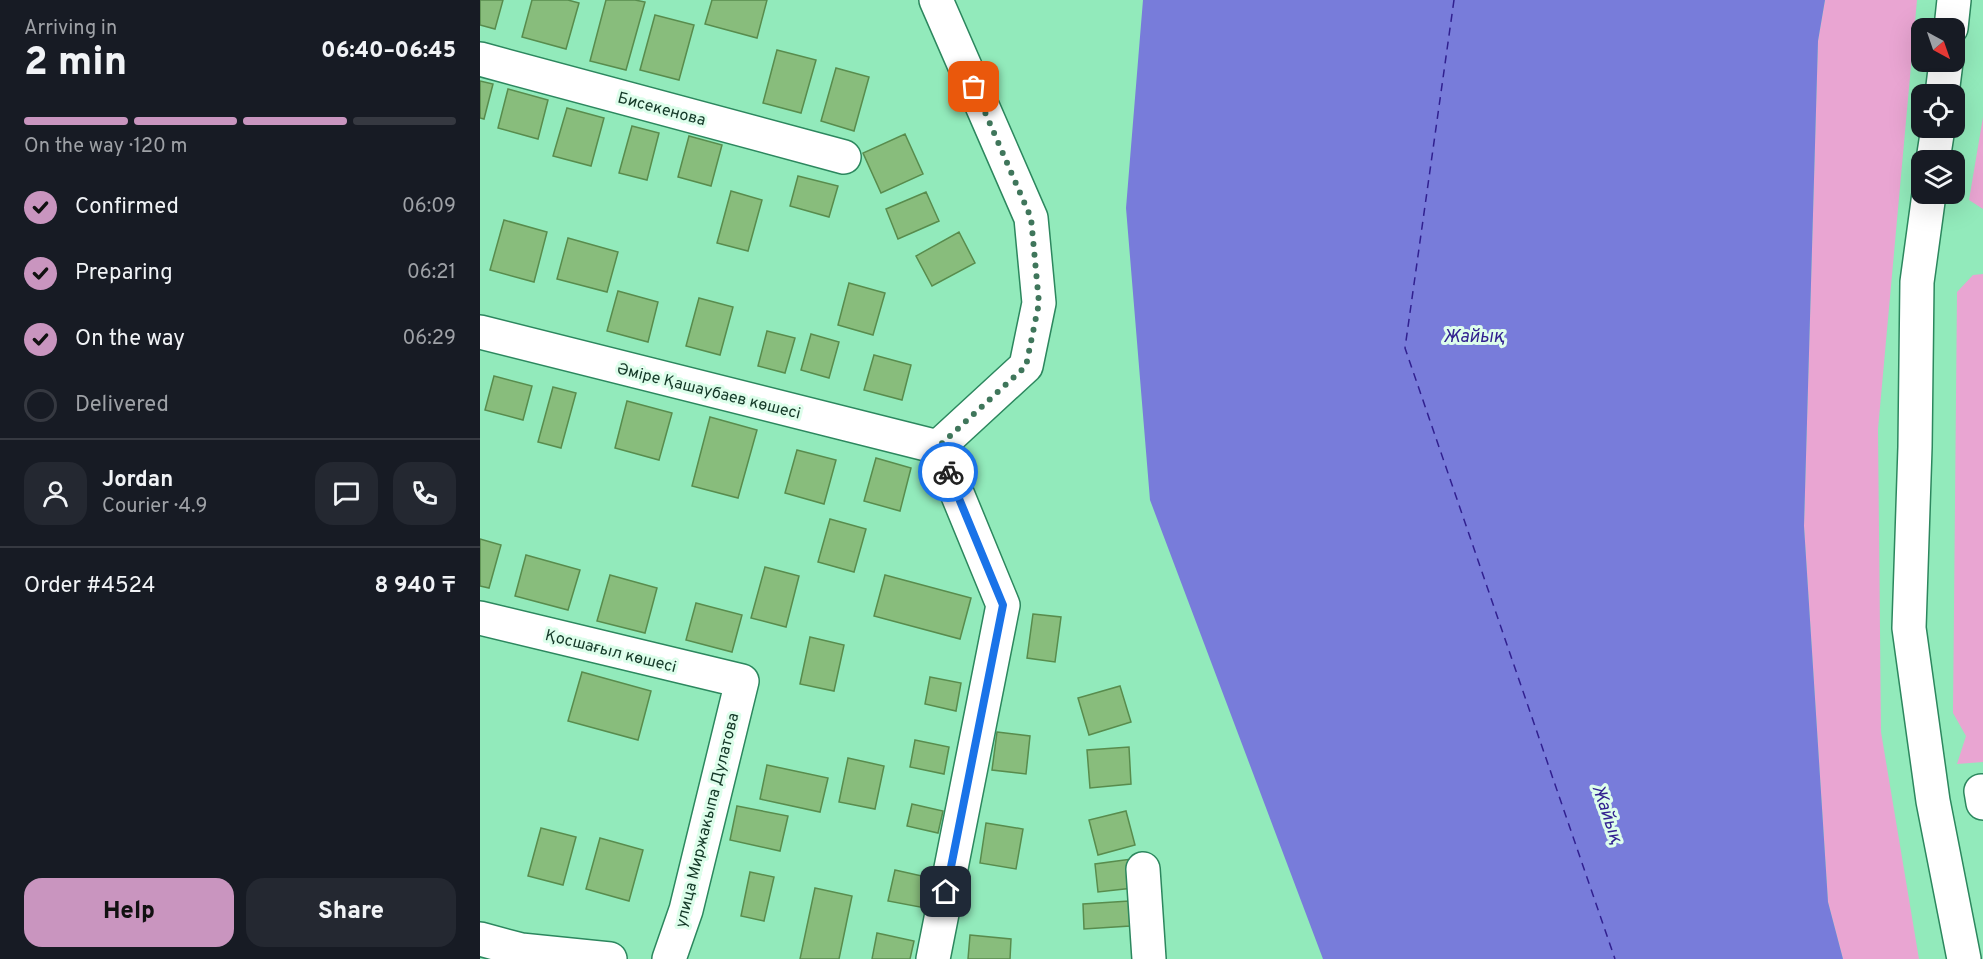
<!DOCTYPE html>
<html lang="en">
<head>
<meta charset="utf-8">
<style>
	body { margin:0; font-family:Overpass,sans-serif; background:#242831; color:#f1f3f6; height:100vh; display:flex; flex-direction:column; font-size:22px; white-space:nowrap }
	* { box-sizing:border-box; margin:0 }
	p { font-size:20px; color:#9ea1a6 }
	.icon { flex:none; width:33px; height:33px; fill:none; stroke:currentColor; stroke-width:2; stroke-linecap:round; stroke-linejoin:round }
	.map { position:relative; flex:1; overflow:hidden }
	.side { display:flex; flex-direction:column; background:#171b24; width:480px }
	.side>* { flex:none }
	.needle { width:39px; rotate:140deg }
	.fabs { position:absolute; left:1431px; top:18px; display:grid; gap:12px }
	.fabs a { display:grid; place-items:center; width:54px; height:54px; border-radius:12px; background:#171b24; box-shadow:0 6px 24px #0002; font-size:30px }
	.pin { position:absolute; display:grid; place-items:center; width:51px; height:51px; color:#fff; margin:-26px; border-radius:12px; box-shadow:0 3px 9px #0006 }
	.courier { position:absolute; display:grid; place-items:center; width:60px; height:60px; margin:-30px; border:4px solid #1a73e8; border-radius:50%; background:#fff; color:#222; box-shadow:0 2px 8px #0007 }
	.overview em { font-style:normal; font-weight:800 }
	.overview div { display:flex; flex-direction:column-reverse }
	.overview { display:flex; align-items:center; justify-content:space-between; height:102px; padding:0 24px }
	h1 { font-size:39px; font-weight:800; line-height:45px }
	.bar { display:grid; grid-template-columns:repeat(4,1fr); gap:9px 6px; align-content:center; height:72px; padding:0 24px }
	.bar i { height:8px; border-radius:4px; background:#363941 }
	.bar .current { background:#c995bf }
	.bar p { grid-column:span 4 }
	.line { display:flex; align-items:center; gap:15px; padding:0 24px; border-top:2px solid #363941 }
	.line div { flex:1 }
	.round { display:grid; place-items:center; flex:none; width:63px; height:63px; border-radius:18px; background:#242831 }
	ol { padding:0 24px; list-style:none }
	li { display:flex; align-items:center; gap:18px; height:66px }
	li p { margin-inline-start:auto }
	li .icon { padding:6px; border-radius:50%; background:#c995bf; color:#111; stroke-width:4 }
	li:last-child { color:#9ea1a6 }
	li i { width:33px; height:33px; border:3px solid #363941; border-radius:50% }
	.action { display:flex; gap:12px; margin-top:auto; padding:12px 24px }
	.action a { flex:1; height:69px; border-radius:18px; background:#c995bf; color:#111; font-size:24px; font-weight:800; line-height:69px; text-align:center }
	.action a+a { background:#242831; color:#f1f3f6 }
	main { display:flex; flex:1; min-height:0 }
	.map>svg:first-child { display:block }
	.green { fill:#e9a5d2 }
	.water { fill:#787cda }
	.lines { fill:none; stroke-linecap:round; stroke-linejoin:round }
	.ferry { stroke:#31208f; stroke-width:1.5; stroke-dasharray:8 6; stroke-linecap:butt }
	.building { fill:#88bd7c; stroke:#588c4d; stroke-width:1.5 }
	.minor-casing { stroke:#2c875e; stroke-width:36 }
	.minor { stroke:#fff; stroke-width:33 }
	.done { stroke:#3f765b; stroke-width:6; stroke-dasharray:0 10.8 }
	.route { stroke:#1a73e8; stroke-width:8 }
	.labels { text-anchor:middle; stroke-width:6; stroke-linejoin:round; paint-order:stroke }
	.street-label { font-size:16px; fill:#133827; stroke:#ddfeeb }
	.water-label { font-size:18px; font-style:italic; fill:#31208f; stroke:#ddfeeb }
</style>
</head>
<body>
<main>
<section class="side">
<div class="overview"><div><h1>2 min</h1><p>Arriving in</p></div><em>06:40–06:45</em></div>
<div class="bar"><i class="current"></i><i class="current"></i><i class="current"></i><i></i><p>On the way · 120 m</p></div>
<ol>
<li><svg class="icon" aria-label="check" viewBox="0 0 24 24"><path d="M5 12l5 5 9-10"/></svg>Confirmed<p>06:09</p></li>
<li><svg class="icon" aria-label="check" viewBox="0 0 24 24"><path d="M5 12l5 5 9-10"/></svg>Preparing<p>06:21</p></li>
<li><svg class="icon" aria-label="check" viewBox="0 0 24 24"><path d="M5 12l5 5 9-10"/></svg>On the way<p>06:29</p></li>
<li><i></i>Delivered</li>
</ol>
<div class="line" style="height:108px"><a class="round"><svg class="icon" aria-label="person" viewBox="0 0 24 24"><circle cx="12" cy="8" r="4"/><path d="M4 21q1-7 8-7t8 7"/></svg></a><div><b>Jordan</b><p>Courier · 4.9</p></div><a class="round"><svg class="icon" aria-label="chat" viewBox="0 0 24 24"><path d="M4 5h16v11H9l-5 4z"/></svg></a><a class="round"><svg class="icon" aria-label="phone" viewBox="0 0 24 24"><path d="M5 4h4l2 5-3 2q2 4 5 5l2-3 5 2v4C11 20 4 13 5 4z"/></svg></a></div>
<div class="line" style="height:78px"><div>Order #4524</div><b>8 940 ₸</b></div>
<div class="action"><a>Help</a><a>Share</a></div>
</section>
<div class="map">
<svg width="1503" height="959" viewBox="0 0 1503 959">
	<rect width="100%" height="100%" fill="#92eabb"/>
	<path class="green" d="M1345,0H1437L1398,429L1401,732L1439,959H1363L1348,902L1324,526L1338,41Z
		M1503,117V209L1489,200Z
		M1503,274V762L1477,764L1486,736L1473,713L1477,292L1493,275Z"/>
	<path class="water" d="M663,0H1345L1338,41L1324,526L1348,902L1363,959H843L670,500L646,208Z"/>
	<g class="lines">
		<path class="ferry" d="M974,0L925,348L1135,959"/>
	</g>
	<path class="building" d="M0,0H23L15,29L0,25Z
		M52,0H88L99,3L86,49L42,37Z
		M126,0H155L165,2L146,70L110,61Z
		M232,0H287L277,38L225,24Z
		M175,15L214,25L199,80L160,70Z
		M297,50L336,60L321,113L283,103Z
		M356,68L389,77L374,131L341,121Z
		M0,81L13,84L4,119L0,118Z
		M28,89L68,100L58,139L18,128Z
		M87,108L124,118L111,166L73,156Z
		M152,126L179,133L167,180L139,173Z
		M425,134L443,174L401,193L383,153Z
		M209,136L242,145L231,186L198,177Z
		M318,176L358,186L349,217L310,206Z
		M251,191L282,200L268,251L237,243Z
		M446,192L459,221L418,239L406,209Z
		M24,220L67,232L54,282L10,270Z
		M479,232L495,263L452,286L436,256Z
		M88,238L138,252L127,292L77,279Z
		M369,283L405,293L393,335L358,325Z
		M138,291L178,302L168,342L127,331Z
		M219,298L253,307L240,355L206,346Z
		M287,331L315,338L305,373L278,366Z
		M331,334L359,342L349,378L321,370Z
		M394,355L431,365L422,400L384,390Z
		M14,376L52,386L43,420L5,410Z
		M73,387L96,393L81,448L58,442Z
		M147,401L192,413L179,460L135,448Z
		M230,417L277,430L258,498L212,486Z
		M317,450L356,460L344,504L305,493Z
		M396,458L431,468L420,511L384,501Z
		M350,519L386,529L374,572L338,562Z
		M0,539L21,545L9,588L0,586Z
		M46,555L100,570L88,610L35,596Z
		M285,567L319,576L306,627L271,618Z
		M130,575L177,588L165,633L117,621Z
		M405,575L491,598L480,639L394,616Z
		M216,603L262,615L252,652L206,640Z
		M553,614L581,617L575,662L547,658Z
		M330,637L364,645L354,691L320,684Z
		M102,672L171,691L158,740L88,721Z
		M450,677L481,683L476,711L445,704Z
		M640,686L651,722L609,735L598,698Z
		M517,732L550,736L546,774L512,770Z
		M435,740L469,747L464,774L430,767Z
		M649,747L651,784L610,788L607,750Z
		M368,758L404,766L395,809L359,802Z
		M287,765L348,778L340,812L280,799Z
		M432,804L463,811L458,833L427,826Z
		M257,806L308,816L300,851L250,840Z
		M646,811L655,845L618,855L609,820Z
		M506,823L543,829L536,869L500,863Z
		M61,828L96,837L83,885L48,876Z
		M120,838L163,850L149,901L106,889Z
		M659,858L662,887L618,892L615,864Z
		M415,870L451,878L445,908L408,901Z
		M270,872L294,877L284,921L261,916Z
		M335,888L372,896L359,959H320Z
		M649,901L650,926L604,929L603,904Z
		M397,933L434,941L430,959H392Z
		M490,935L531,939L530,959H488Z"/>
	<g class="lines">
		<g class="minor-casing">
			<path id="minor" d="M456,0L551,218L559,303L546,366L458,447
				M1471,28L1474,0
				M0,59L364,157
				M1462,94L1466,62
				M1453,160L1458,128
				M1449,194L1437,282L1435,447L1429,628L1453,801L1484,959
				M0,332L458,447
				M0,618L262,681L206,910L189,959
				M1501,791L1503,803
				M663,869L669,959
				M0,939L41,950L130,959
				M453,959L523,605L458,447"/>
		</g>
		<use href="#minor" class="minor"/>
	</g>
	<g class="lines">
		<path class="done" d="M468,472L458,447L546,366L559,303L551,218L494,87"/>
		<path class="route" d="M466,892L523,605L468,472"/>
	</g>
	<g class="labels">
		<g class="street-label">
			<text transform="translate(182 108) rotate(15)" y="6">Бисекенова</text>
			<text transform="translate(229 390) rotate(14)" y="6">Әміре Қашаубаев көшесі</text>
			<text transform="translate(131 650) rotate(14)" y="6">Қосшағыл көшесі</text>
			<text transform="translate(226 820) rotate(-76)" y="6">улица Миржакыпа Дулатова</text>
		</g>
		<g class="water-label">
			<text x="994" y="342">Жайық</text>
			<text transform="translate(1128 814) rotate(71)" y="6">Жайық</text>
		</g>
	</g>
</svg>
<div class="fabs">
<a><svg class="needle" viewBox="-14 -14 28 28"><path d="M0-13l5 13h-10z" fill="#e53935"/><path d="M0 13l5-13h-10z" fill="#9ea1a6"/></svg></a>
<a><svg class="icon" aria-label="locate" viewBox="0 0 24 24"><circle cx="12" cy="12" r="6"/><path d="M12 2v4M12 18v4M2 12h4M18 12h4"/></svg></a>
<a><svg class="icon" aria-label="layers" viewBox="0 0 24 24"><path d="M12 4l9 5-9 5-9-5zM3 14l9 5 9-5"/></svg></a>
</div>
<div class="pin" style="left:494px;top:87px;background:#ea580c"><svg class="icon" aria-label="bag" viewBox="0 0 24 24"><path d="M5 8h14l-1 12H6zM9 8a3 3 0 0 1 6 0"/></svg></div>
<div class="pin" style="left:466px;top:892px;background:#1f2937"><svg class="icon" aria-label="home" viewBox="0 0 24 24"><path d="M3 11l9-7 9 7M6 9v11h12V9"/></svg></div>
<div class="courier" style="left:468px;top:472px"><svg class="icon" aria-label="bike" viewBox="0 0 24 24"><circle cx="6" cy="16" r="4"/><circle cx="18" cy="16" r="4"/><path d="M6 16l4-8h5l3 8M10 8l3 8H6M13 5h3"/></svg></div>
</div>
</main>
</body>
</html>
